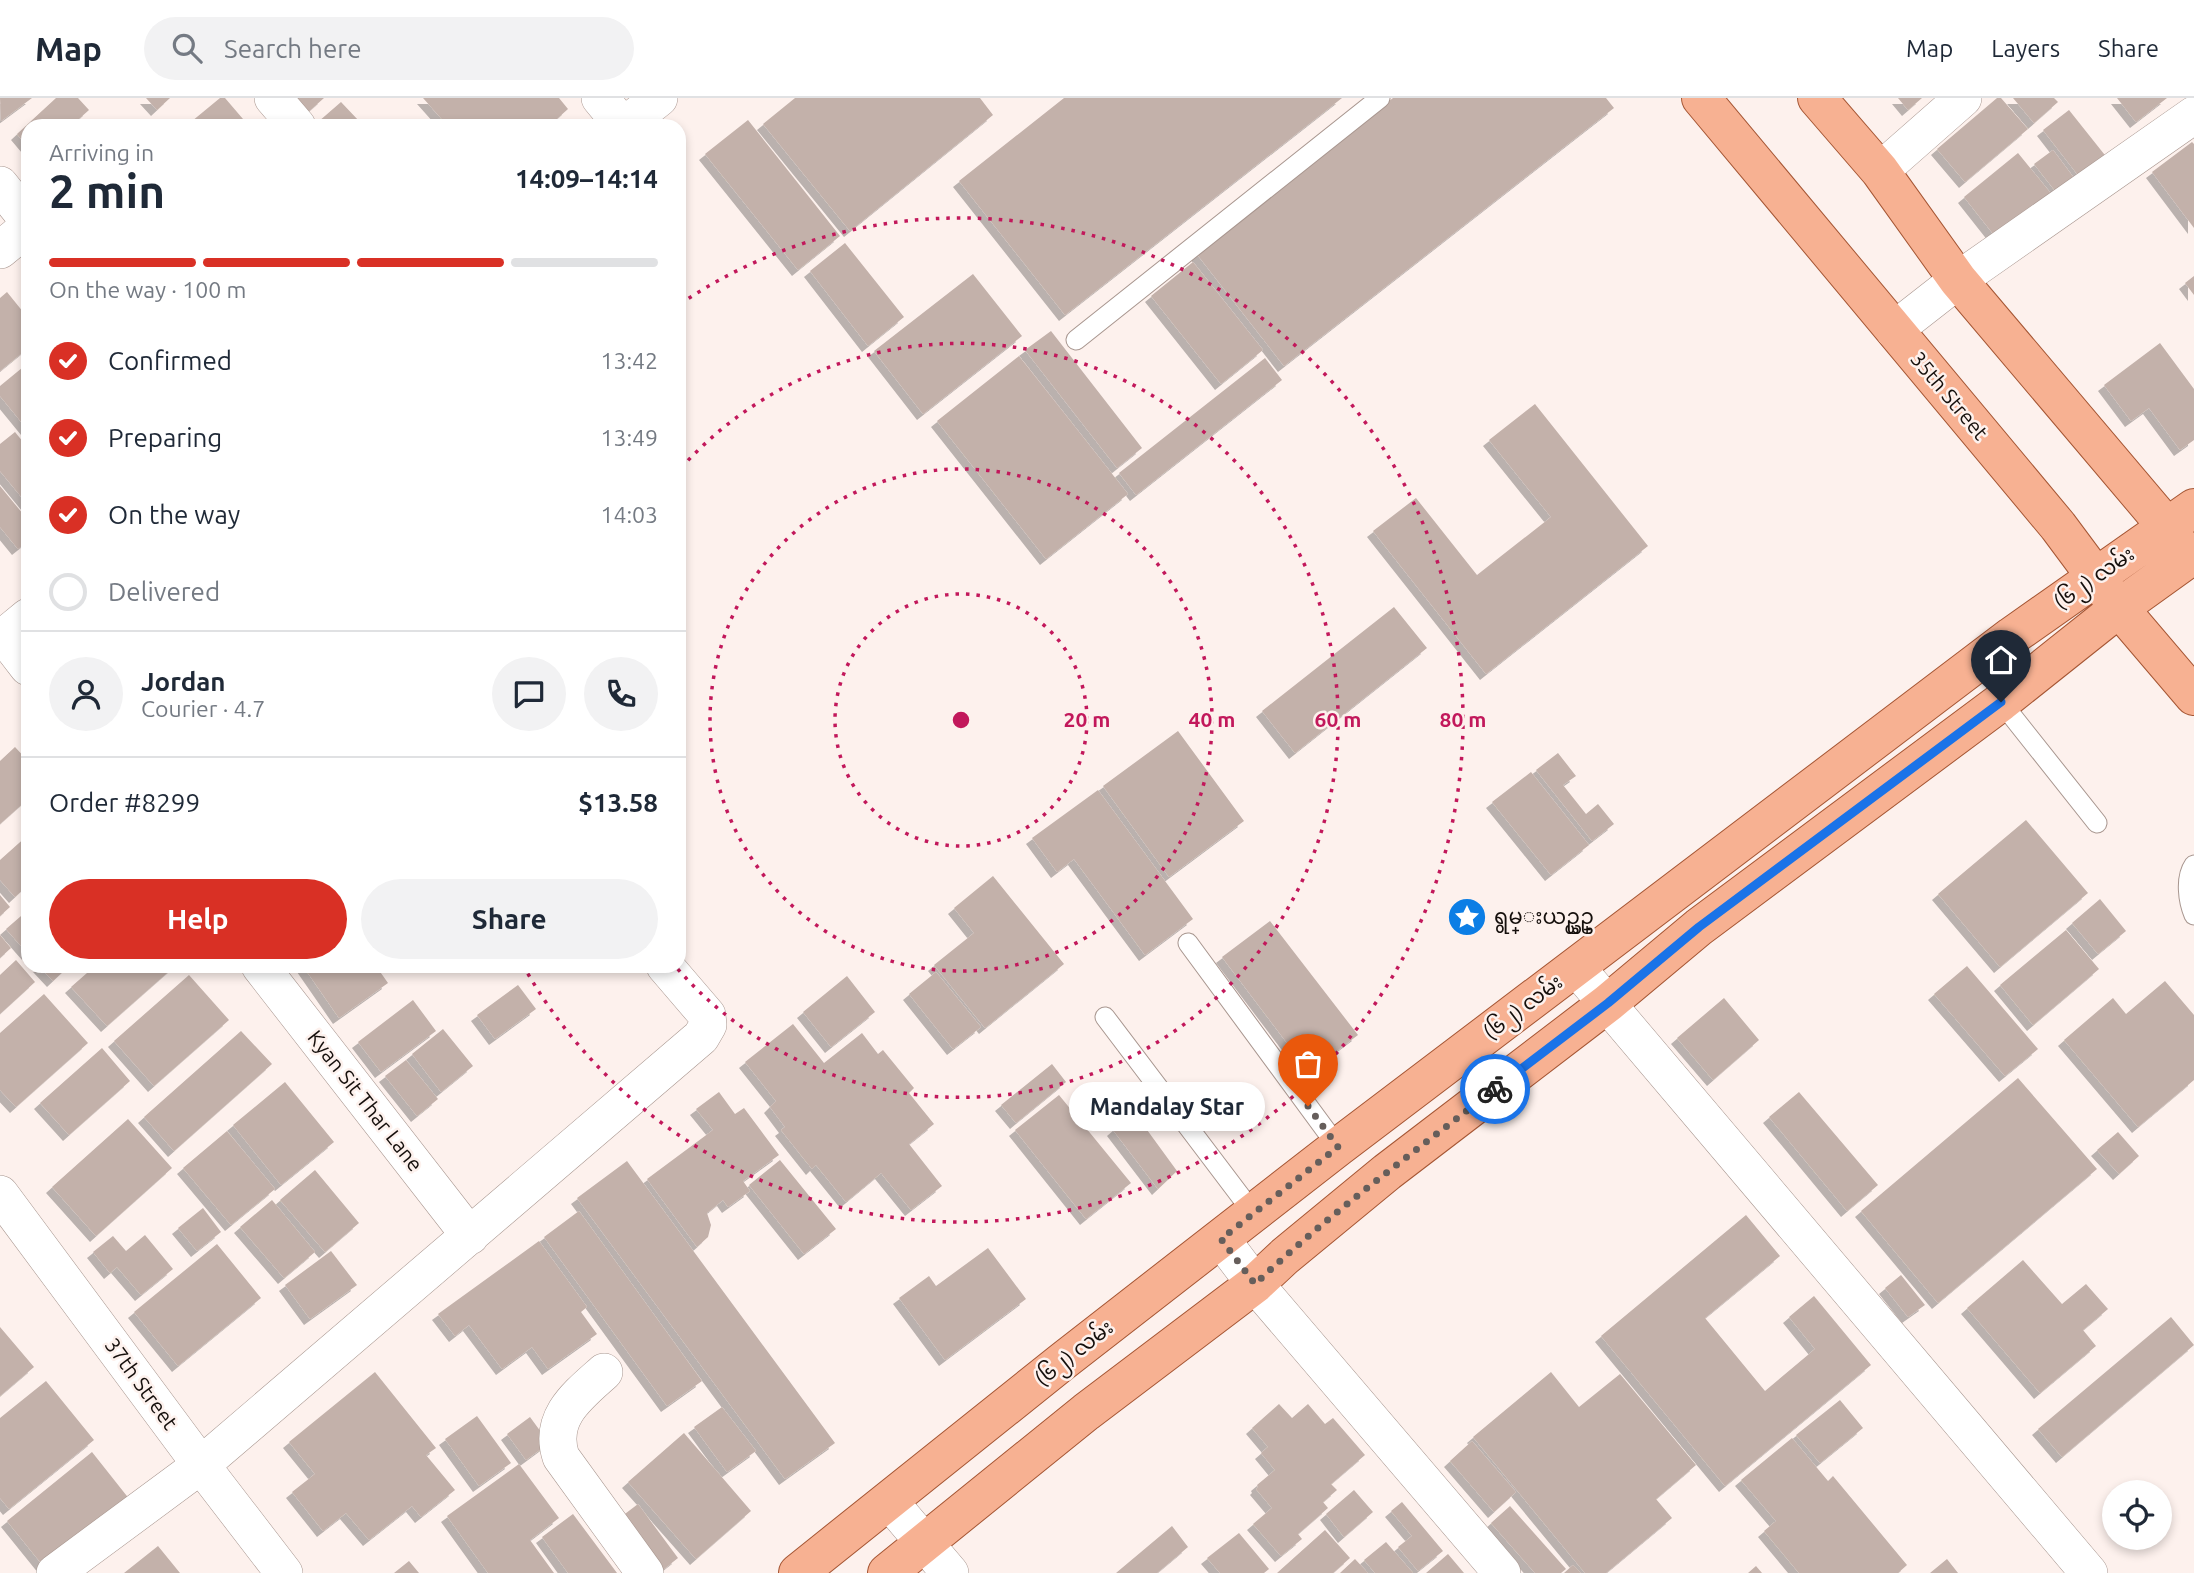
<!DOCTYPE html>
<html lang="en">
<head>
<meta charset="utf-8">
<style>
	body { margin:0; font-family:Ubuntu,"Noto Sans Myanmar",sans-serif; background:#f2f2f3; color:#1f2937; height:100vh; display:flex; flex-direction:column; font-size:26px; white-space:nowrap }
	* { box-sizing:border-box; margin:0 }
	p { font-size:23px; color:#747a83 }
	.icon { flex:none; width:38px; height:38px; fill:none; stroke:currentColor; stroke-width:2; stroke-linecap:round; stroke-linejoin:round }
	.map { position:relative; flex:1; overflow:hidden }
	.side { position:absolute; left:21px; top:21px; width:665px; height:854px; display:flex; flex-direction:column; background:#fff; border-radius:21px; box-shadow:0 4px 10px #0003 }
	.side>* { flex:none }
	.fabs { position:absolute; left:2102px; top:1382px; display:grid; gap:14px }
	.fabs a { display:grid; place-items:center; width:70px; height:70px; border-radius:50%; background:#fff; box-shadow:0 4px 10px #0003; font-size:35px }
	.pin { position:absolute; display:grid; place-items:center; width:60px; height:60px; color:#fff; margin:-72px -30px; border-radius:50% 50% 50% 0; rotate:-45deg; box-shadow:0 0 7px #0007 }
	.pin .icon { rotate:45deg }
	.courier { position:absolute; display:grid; place-items:center; width:70px; height:70px; margin:-35px; border:5px solid #1a73e8; border-radius:50%; background:#fff; color:#222; box-shadow:0 2px 9px #0007 }
	.bubble { position:absolute; height:49px; border-radius:24px; background:#fff; box-shadow:0 4px 10px #0003; font-size:23px; font-weight:700; line-height:49px; text-align:center }
	.summary em { font-style:normal; font-weight:700 }
	.summary div { display:flex; flex-direction:column-reverse }
	.summary { display:flex; align-items:center; justify-content:space-between; height:119px; padding:0 28px }
	h1 { font-size:46px; font-weight:700; line-height:52px }
	.bar { display:grid; grid-template-columns:repeat(4,1fr); gap:10px 7px; align-content:center; height:84px; padding:0 28px }
	.bar i { height:9px; border-radius:5px; background:#e0e1e3 }
	.bar .current { background:#d93025 }
	.bar p { grid-column:span 4 }
	.line { display:flex; align-items:center; gap:18px; padding:0 28px; border-top:2px solid #e0e1e3 }
	.line div { flex:1 }
	.round { display:grid; place-items:center; flex:none; width:74px; height:74px; border-radius:37px; background:#f2f2f3 }
	ol { padding:0 28px; list-style:none }
	li { display:flex; align-items:center; gap:21px; height:77px }
	li p { margin-inline-start:auto }
	li .icon { padding:7px; border-radius:50%; background:#d93025; color:#fff; stroke-width:4 }
	li:last-child { color:#747a83 }
	li i { width:38px; height:38px; border:4px solid #e0e1e3; border-radius:50% }
	.cta { display:flex; gap:14px; margin-top:auto; padding:14px 28px }
	.cta a { flex:1; height:80px; border-radius:42px; background:#d93025; color:#fff; font-size:28px; font-weight:700; line-height:80px; text-align:center }
	.cta a+a { background:#f2f2f3; color:#1f2937 }
	header { display:flex; align-items:center; gap:42px; box-sizing:border-box; height:98px; padding:0 35px; background:#fff; border-bottom:2px solid #e0e1e3 }
	header strong { font-size:33px }
	nav { display:flex; gap:38px; margin-inline-start:auto; font-size:24px }
	.search { width:490px; height:63px; background:#f2f2f3; display:flex; align-items:center; gap:18px; box-sizing:border-box; padding:0 24px; border-radius:38px; color:#747a83; font-size:26px }
	.map>svg:first-child { display:block }
	.building { fill:#c3b1aa; filter:url(#shadow) }
	.lines { fill:none; stroke-linecap:round; stroke-linejoin:round }
	.service-casing { stroke:#a8968f; stroke-width:21 }
	.minor-casing { stroke:#a8968f; stroke-width:38 }
	.primary-casing { stroke:#a55634; stroke-width:40 }
	.service { stroke:#fff; stroke-width:19 }
	.minor { stroke:#fff; stroke-width:37 }
	.primary { stroke:#f7b192; stroke-width:38 }
	.done { stroke:#665e5b; stroke-width:7; stroke-dasharray:0 12.6 }
	.route { stroke:#1a73e8; stroke-width:9 }
	.ring { fill:none; stroke:#c2185b; stroke-width:3.5; stroke-dasharray:3.5 7 }
	.labels { text-anchor:middle; stroke-width:5; stroke-linejoin:round; paint-order:stroke }
	.street-label { font-size:21px; fill:#150f0c; stroke:#fdf1ed }
	.poi-label { font-size:21px; fill:#150f0c; stroke:#fdf1ed; text-anchor:start }
	.centre { fill:#c2185b; stroke:#fdf1ed; stroke-width:3.5 }
	.ring-label { font-size:21px; text-anchor:middle; font-weight:bold; fill:#c2185b; stroke:#fdf1ed; stroke-width:5; stroke-linejoin:round; paint-order:stroke }
</style>
</head>
<body>
<header>
<strong>Map</strong>
<div class="search"><svg class="icon" aria-label="search" viewBox="0 0 24 24"><circle cx="10" cy="10" r="6"/><path d="M15 15l6 6"/></svg>Search here</div>
<nav><a>Map</a><a>Layers</a><a>Share</a></nav>
</header>
<div class="map">
<svg width="2194" height="1475" viewBox="0 0 2194 1475">
	<defs>
		<filter id="shadow"><feDropShadow dx="-6" dy="6" stdDeviation="0" flood-color="#0004"/></filter>
	</defs>
	<rect width="100%" height="100%" fill="#fdf1ed"/>
	<path class="building" d="M0,0H32L1,23Z
		M56,0H78L89,12L71,28H28V49L17,36Z
		M146,0H170L157,12Z
		M220,0H225L249,28H186Z
		M293,0H324L306,16Z
		M423,0H559L568,11L549,28H448Z
		M795,0H980L993,17L850,133L763,26Z
		M1064,0H1342L1065,217L959,83Z
		M1393,0H1606L1614,10L1284,268L1196,155Z
		M1898,0H1922L1908,12Z
		M1997,0H2001L2028,31L1965,84L1937,51Z
		M2013,0H2054L2058,4L2034,25Z
		M2117,0H2167L2136,24Z
		M341,4L359,23L354,28H322L318,24Z
		M2069,12L2108,61L2081,81L2043,32Z
		M748,22L840,138L798,172L705,56Z
		M2192,44L2194,46V130L2152,74Z
		M2053,52L2074,80L2056,94L2034,66Z
		M2018,55L2053,98L1998,142L1964,99Z
		M845,145L904,219L868,248L810,173Z
		M1193,164L1263,252L1221,286L1151,198Z
		M973,176L1022,238L923,316L874,253Z
		M2194,178V197L2185,185Z
		M7,194L28,220V250L0,273V200Z
		M1051,233L1142,350L1117,370L1025,252Z
		M2160,245L2194,291V342L2180,352L2149,310L2131,323L2104,287Z
		M1019,258L1128,396L1046,461L937,323Z
		M1265,260L1282,282L1136,397L1119,375Z
		M28,265V329L27,331L0,298V288Z
		M1535,306L1648,448L1486,576L1373,433L1416,400L1477,477L1551,419L1489,342Z
		M15,334L28,350V407L0,373V346Z
		M0,388L28,422V443L18,451L0,429Z
		M1394,509L1427,550L1295,655L1262,613Z
		M1178,633L1244,723L1169,779L1103,688Z
		M15,649L28,663V701L0,726V663Z
		M1558,655L1576,678L1563,687L1586,716L1598,706L1614,726L1592,743L1536,672Z
		M1531,674L1589,747L1551,777L1492,704Z
		M1098,692L1193,821L1145,857L1074,761L1057,774L1032,740Z
		M2026,722L2088,795L2000,869L1938,796Z
		M28,737V787L15,799L0,782V762Z
		M993,778L1064,866L985,930L934,867L974,835L954,810Z
		M0,797L10,809L0,818Z
		M2100,801L2126,833L2098,856L2072,825Z
		M28,812V856L6,831Z
		M1270,823L1358,937L1309,974L1222,859Z
		M2066,832L2099,871L2033,927L2000,887Z
		M0,837L11,850L0,860Z
		M16,862L35,884L0,916V877Z
		M39,868H69L53,883Z
		M95,868H175L107,928L71,889Z
		M303,868H376L388,885L339,920Z
		M1967,868L2038,951L2005,978L1934,896Z
		M936,874L981,929L953,951L909,896Z
		M189,877L229,922L154,988L114,943Z
		M847,878L875,914L831,949L803,914Z
		M2165,883L2194,917V982L2138,1029L2064,942L2113,900L2126,916Z
		M518,887L536,911L495,941L477,917Z
		M44,896L88,945L16,1009L0,992V935Z
		M1724,900L1759,942L1713,982L1677,940Z
		M413,902L436,933L381,974L358,944Z
		M793,926L824,965L862,935L878,956L883,952L914,990L909,995L934,1026L909,1046L942,1088L911,1112L881,1075L846,1104L816,1067L812,1071L781,1032L785,1029L770,1009L776,1003L745,964Z
		M443,931L473,968L441,994L412,956Z
		M241,933L272,966L174,1053L144,1019Z
		M102,950L130,983L69,1037L40,1005Z
		M406,962L438,1001L417,1018L385,978Z
		M1052,966L1066,984L1016,1025L1001,1007Z
		M2018,980L2097,1071L1938,1205L1861,1113Z
		M285,984L334,1044L281,1087L233,1027Z
		M719,994L735,1016L744,1010L779,1057L743,1083L750,1093L728,1109L723,1102L707,1115L711,1127L708,1139L697,1149L647,1081L713,1032L696,1011Z
		M1799,994L1878,1087L1847,1113L1769,1019Z
		M1059,997L1131,1085L1086,1121L1015,1032Z
		M1134,1014L1177,1073L1158,1091L1113,1032Z
		M128,1021L172,1070L96,1138L52,1089Z
		M227,1033L275,1091L231,1127L183,1070Z
		M2118,1034L2139,1058L2119,1076L2097,1052Z
		M780,1062L836,1131L804,1156L749,1087Z
		M627,1063L835,1345L785,1381L577,1100Z
		M315,1072L359,1125L325,1154L280,1102Z
		M272,1102L315,1154L284,1180L240,1129Z
		M203,1110L221,1134L197,1153L178,1130Z
		M579,1113L702,1283L667,1308L544,1139Z
		M1746,1117L1780,1158L1705,1220L1765,1293L1815,1251L1789,1219L1814,1198L1871,1267L1725,1388L1601,1238Z
		M145,1137L173,1171L141,1197L117,1169L110,1175L93,1154L113,1138L126,1153Z
		M539,1143L587,1209L581,1214L597,1236L548,1271L532,1249L502,1271L469,1227L455,1238L438,1216Z
		M217,1146L261,1200L178,1268L134,1214Z
		M988,1150L1026,1201L945,1262L899,1200L929,1178L936,1188Z
		M331,1153L357,1187L310,1221L285,1187Z
		M2023,1162L2062,1206L2086,1186L2108,1211L2083,1232L2096,1248L2040,1295L1967,1210Z
		M1901,1177L1925,1207L1908,1219L1885,1190Z
		M2171,1219L2194,1247L2062,1359L2038,1331Z
		M0,1229L34,1269L0,1298Z
		M375,1274L436,1350L426,1357L455,1392L421,1419L412,1408L369,1442L346,1415L323,1433L292,1394L315,1376L289,1344Z
		M1551,1274L1579,1309L1620,1276L1696,1367L1656,1401L1672,1420L1606,1475H1585L1473,1339Z
		M46,1283L94,1342L9,1411L0,1400V1320Z
		M1840,1302L1863,1330L1820,1365L1796,1337Z
		M1279,1306L1292,1320L1308,1306L1325,1326L1333,1320L1365,1357L1331,1386L1337,1392L1323,1404L1328,1410L1298,1436L1302,1441L1281,1458L1253,1426L1272,1410L1256,1391L1258,1389L1257,1387L1275,1372L1261,1355L1268,1349L1252,1330Z
		M722,1309L756,1353L727,1374L694,1329Z
		M477,1318L511,1365L479,1388L445,1341Z
		M530,1319L549,1345L526,1362L507,1336Z
		M684,1335L751,1413L696,1461L628,1384Z
		M1792,1340L1828,1383L1833,1378L1907,1467L1898,1475H1799L1764,1433L1776,1423L1741,1382Z
		M1472,1343L1516,1394L1494,1414L1450,1363Z
		M92,1354L134,1407L49,1475L7,1423Z
		M519,1366L559,1420L530,1442L554,1475H488L447,1418Z
		M1354,1392L1373,1414L1344,1439L1326,1416Z
		M1402,1404L1443,1453L1418,1473L1398,1449L1412,1438L1391,1413Z
		M638,1406L678,1460L659,1475L613,1425Z
		M1510,1408L1566,1471L1561,1475H1535L1491,1425Z
		M573,1416L617,1475H568L542,1439Z
		M1172,1428L1188,1449L1157,1475H1116Z
		M1325,1432L1350,1460L1333,1475H1277Z
		M1239,1435L1269,1471L1264,1475H1220L1207,1460Z
		M1386,1444L1413,1475H1375L1364,1462Z
		M158,1448L180,1475H124Z
		M1448,1456L1464,1475H1426Z
		M1355,1461L1368,1475H1340Z
		M1947,1461L1958,1475H1930Z
		M409,1463L419,1475H394Z
		M1573,1467L1581,1475H1564Z
		M1756,1468L1762,1475H1748Z"/>
	<g class="lines">
		<g class="service-casing">
			<path id="service" d="M1076,242L1380,0
				M2001,604L2097,725
				M2194,767C2185,780 2188,803 2194,817
				M1188,845L1338,1049
				M1105,919L1254,1116"/>
		</g>
		<g class="minor-casing">
			<path id="minor" d="M273,0L297,28
				M600,0L623,28
				M624,28L659,0
				M1880,73L1963,0
				M0,87L28,122
				M0,152L28,129
				M1894,232L1958,182L2194,17
				M4,538L28,569
				M0,542L28,519
				M260,868L470,1138
				M1576,869L2089,1475
				M0,1096L201,1367L284,1475
				M1221,1141L1255,1186L1502,1475
				M604,1274C577,1298 548,1320 561,1359L645,1475
				M889,1403L950,1475
				M55,1475L201,1367L701,939L708,927L707,917L665,868"/>
		</g>
		<g class="primary-casing">
			<path id="primary" d="M1701,0L2058,428L2119,510L2194,598
				M1817,0L1880,73L1958,182L2167,429L2181,450
				M798,1475L1063,1263L1338,1049L2012,538L2194,410
				M887,1475L1086,1314L1255,1186L1285,1158L1387,1074L1608,905L1699,829L2001,604L2119,510L2194,456"/>
		</g>
		<use href="#service" class="service"/>
		<use href="#minor" class="minor"/>
		<use href="#primary" class="primary"/>
	</g>
	<g class="lines">
		<path class="done" d="M1308,1008L1338,1049L1221,1141L1255,1186C1330,1115 1414,1054 1495,991"/>
		<path class="route" d="M1495,991L1608,905L1699,829L2001,604"/>
	</g>
	<g class="ring">
		<circle cx="961" cy="622" r="126"/>
		<circle cx="961" cy="622" r="251"/>
		<path d="M681 370A377 377 0 1 1 676 869"/>
		<path d="M680 206A502 502 0 1 1 524 869"/>
	</g>
	<defs>
		<g id="sight-disc" transform="scale(2.0125)"><circle r="9.5" fill="#0c7ee5" stroke="#fdf1ed"/><path d="M0-6L1.8-2.2L6-1.7L2.9 1.2L3.7 5.4L0 3.3L-3.7 5.4L-2.9 1.2L-6-1.7L-1.8-2.2Z" fill="#fff"/></g>
	</defs>
	<g fill-rule="evenodd">
		<use href="#sight-disc" x="1467" y="819"/>
	</g>
	<g class="labels">
		<g class="street-label">
			<text transform="translate(1949 298) rotate(50)" y="7">35th Street</text>
			<text transform="translate(2094 480) rotate(-35)" y="7">(၆၂) လမ်း</text>
			<text transform="translate(1523 909) rotate(-37)" y="7">(၆၂) လမ်း</text>
			<text transform="translate(365 1003) rotate(52)" y="7">Kyan Sit Thar Lane</text>
			<text transform="translate(1074 1255) rotate(-38)" y="7">(၆၂) လမ်း</text>
			<text transform="translate(141 1286) rotate(54)" y="7">37th Street</text>
		</g>
		<g class="poi-label">
			<text x="1494" y="826">ရွမ္းယဥ္ယဥ္</text>
		</g>
	</g>
	<circle cx="961" cy="622" r="10" class="centre"/>
	<g class="ring-label">
		<text x="1087" y="629">20 m</text>
		<text x="1212" y="629">40 m</text>
		<text x="1338" y="629">60 m</text>
		<text x="1463" y="629">80 m</text>
	</g>
</svg>
<div class="fabs">
<a><svg class="icon" aria-label="locate" viewBox="0 0 24 24"><circle cx="12" cy="12" r="6"/><path d="M12 2v4M12 18v4M2 12h4M18 12h4"/></svg></a>
</div>
<div class="pin" style="left:1308px;top:1008px;background:#ea580c"><svg class="icon" aria-label="bag" viewBox="0 0 24 24"><path d="M5 8h14l-1 12H6zM9 8a3 3 0 0 1 6 0"/></svg></div>
<div class="pin" style="left:2001px;top:604px;background:#1f2937"><svg class="icon" aria-label="home" viewBox="0 0 24 24"><path d="M3 11l9-7 9 7M6 9v11h12V9"/></svg></div>
<div class="courier" style="left:1495px;top:991px"><svg class="icon" aria-label="bike" viewBox="0 0 24 24"><circle cx="6" cy="16" r="4"/><circle cx="18" cy="16" r="4"/><path d="M6 16l4-8h5l3 8M10 8l3 8H6M13 5h3"/></svg></div>
<div class="bubble" style="left:1069px;top:984px;width:196px">Mandalay Star</div>
<section class="side">
<div class="summary"><div><h1>2 min</h1><p>Arriving in</p></div><em>14:09–14:14</em></div>
<div class="bar"><i class="current"></i><i class="current"></i><i class="current"></i><i></i><p>On the way · 100 m</p></div>
<ol>
<li><svg class="icon" aria-label="check" viewBox="0 0 24 24"><path d="M5 12l5 5 9-10"/></svg>Confirmed<p>13:42</p></li>
<li><svg class="icon" aria-label="check" viewBox="0 0 24 24"><path d="M5 12l5 5 9-10"/></svg>Preparing<p>13:49</p></li>
<li><svg class="icon" aria-label="check" viewBox="0 0 24 24"><path d="M5 12l5 5 9-10"/></svg>On the way<p>14:03</p></li>
<li><i></i>Delivered</li>
</ol>
<div class="line" style="height:126px"><a class="round"><svg class="icon" aria-label="person" viewBox="0 0 24 24"><circle cx="12" cy="8" r="4"/><path d="M4 21q1-7 8-7t8 7"/></svg></a><div><b>Jordan</b><p>Courier · 4.7</p></div><a class="round"><svg class="icon" aria-label="chat" viewBox="0 0 24 24"><path d="M4 5h16v11H9l-5 4z"/></svg></a><a class="round"><svg class="icon" aria-label="phone" viewBox="0 0 24 24"><path d="M5 4h4l2 5-3 2q2 4 5 5l2-3 5 2v4C11 20 4 13 5 4z"/></svg></a></div>
<div class="line" style="height:91px"><div>Order #8299</div><b>$13.58</b></div>
<div class="cta"><a>Help</a><a>Share</a></div>
</section>
</div>
</body>
</html>
